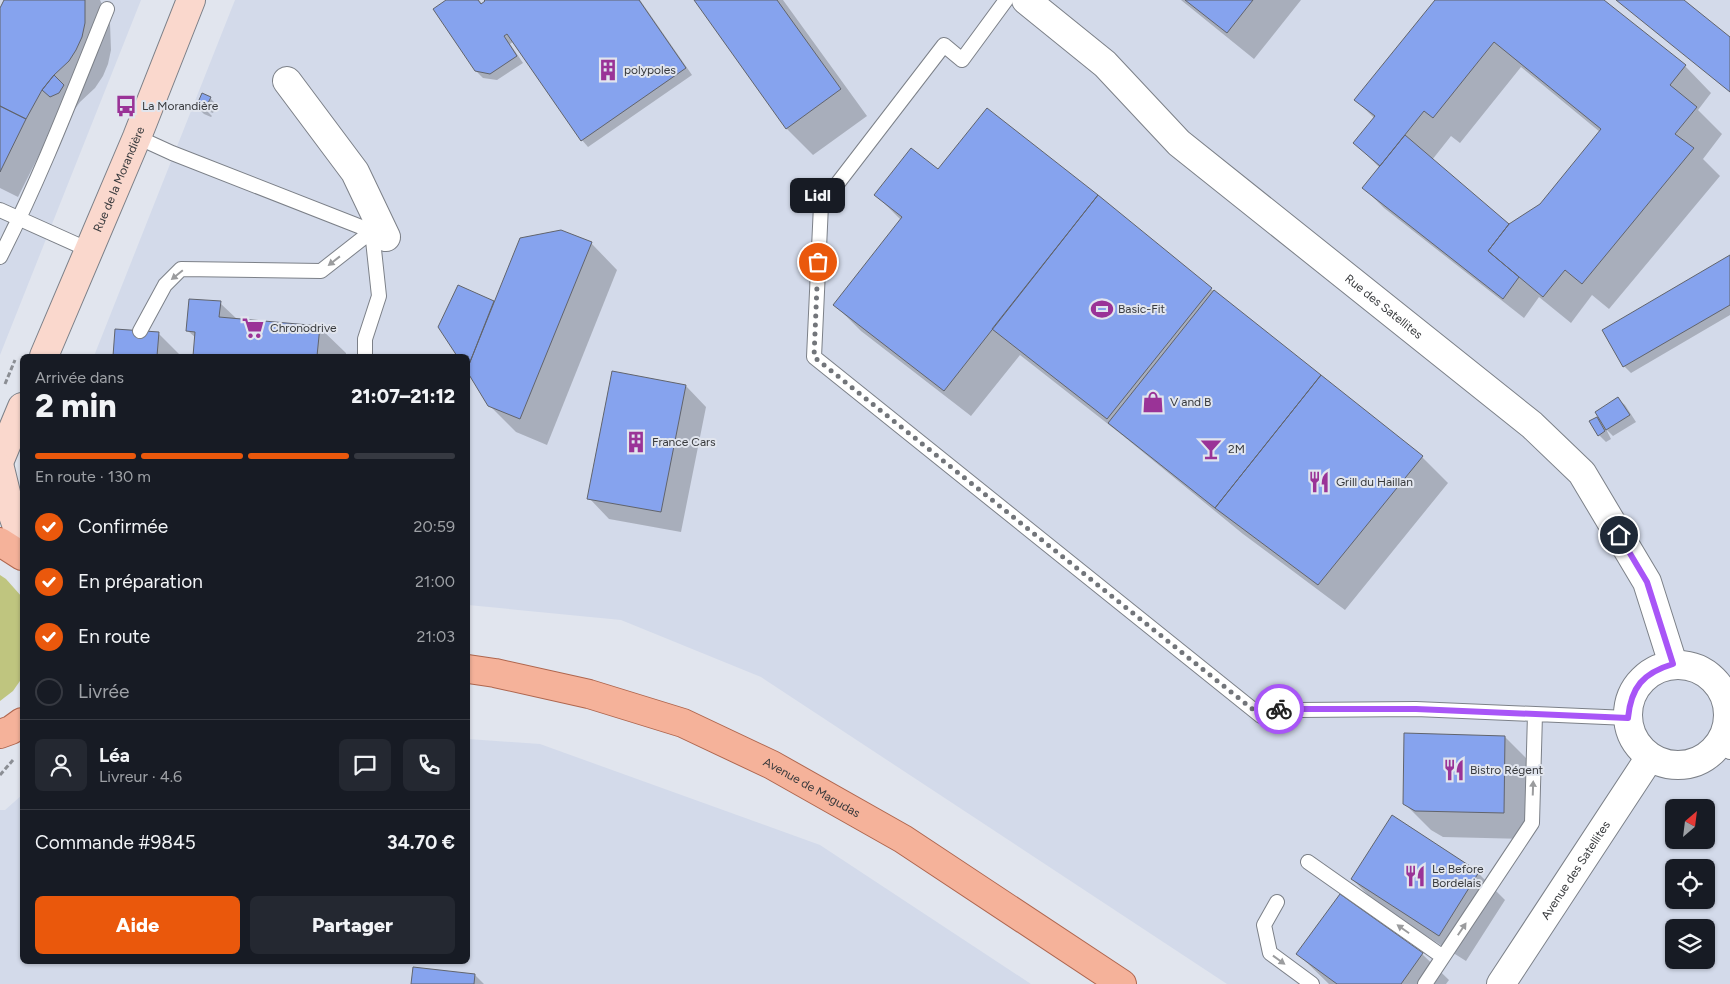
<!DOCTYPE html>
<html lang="fr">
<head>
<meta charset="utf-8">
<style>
	body { margin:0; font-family:Figtree,sans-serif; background:#242831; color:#f1f3f6; height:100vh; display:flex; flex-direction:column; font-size:19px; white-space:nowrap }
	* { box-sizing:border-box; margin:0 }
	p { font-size:16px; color:#9ea1a6 }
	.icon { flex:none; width:28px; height:28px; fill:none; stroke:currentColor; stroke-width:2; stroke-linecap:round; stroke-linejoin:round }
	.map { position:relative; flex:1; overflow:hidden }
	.panel { position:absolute; left:20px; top:354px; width:450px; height:610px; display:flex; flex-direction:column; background:#171b24; border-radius:8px; box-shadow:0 1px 4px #0004 }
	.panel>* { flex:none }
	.needle { width:32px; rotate:28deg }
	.fabs { position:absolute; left:1665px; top:799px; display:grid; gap:10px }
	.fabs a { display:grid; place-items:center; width:50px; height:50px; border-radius:8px; background:#171b24; box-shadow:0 1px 4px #0004; font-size:25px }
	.pin { position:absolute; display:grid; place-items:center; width:42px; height:42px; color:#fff; margin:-21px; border:2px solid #fff; border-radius:50%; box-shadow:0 1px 5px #0007 }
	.courier { position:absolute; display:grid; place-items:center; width:50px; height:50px; margin:-25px; border:4px solid #a855f7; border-radius:50%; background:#fff; color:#222; box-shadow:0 1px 6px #0007 }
	.bubble { position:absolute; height:35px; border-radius:8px; background:#171b24; box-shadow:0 1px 4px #0004; font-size:16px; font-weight:800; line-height:35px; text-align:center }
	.overview em { font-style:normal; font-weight:800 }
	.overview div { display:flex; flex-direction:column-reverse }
	.overview { display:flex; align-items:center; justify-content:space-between; height:85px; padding:0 15px }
	h1 { font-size:32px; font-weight:800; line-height:38px }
	.bar { display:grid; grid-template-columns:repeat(4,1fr); gap:8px 5px; align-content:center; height:60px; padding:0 15px }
	.bar i { height:6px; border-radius:4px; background:#363941 }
	.bar .selected { background:#ea580c }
	.bar p { grid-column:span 4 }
	.line { display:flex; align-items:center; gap:12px; padding:0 15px; border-top:1px solid #363941 }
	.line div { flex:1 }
	.round { display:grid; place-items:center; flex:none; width:52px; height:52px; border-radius:8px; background:#242831 }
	ol { padding:0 15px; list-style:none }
	li { display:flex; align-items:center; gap:15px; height:55px }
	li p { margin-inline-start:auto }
	li .icon { padding:5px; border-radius:50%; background:#ea580c; color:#fff; stroke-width:4 }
	li:last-child { color:#9ea1a6 }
	li i { width:28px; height:28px; border:2px solid #363941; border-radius:50% }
	.action { display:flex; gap:10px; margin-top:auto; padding:10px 15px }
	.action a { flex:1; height:58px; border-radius:8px; background:#ea580c; color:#fff; font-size:20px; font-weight:800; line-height:58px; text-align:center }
	.action a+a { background:#242831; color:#f1f3f6 }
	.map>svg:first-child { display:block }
	.built { fill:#d3daea; fill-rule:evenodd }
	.green { fill:#bfc57f }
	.shadow { fill:#0003; fill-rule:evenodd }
	.building { fill:#86a3ee; stroke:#61646c }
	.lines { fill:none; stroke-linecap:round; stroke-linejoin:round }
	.lane-casing { stroke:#7c8088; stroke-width:16 }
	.street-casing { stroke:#7c8088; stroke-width:30 }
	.secondary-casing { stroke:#7c8088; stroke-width:30 }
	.primary-casing { stroke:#af664e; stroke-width:30 }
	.path { stroke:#8b8e94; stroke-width:3; stroke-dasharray:5 2.5; stroke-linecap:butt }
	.lane { stroke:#fff; stroke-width:14 }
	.street { stroke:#fff; stroke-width:28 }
	.secondary { stroke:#fad8cd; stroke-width:28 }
	.primary { stroke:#f5b29a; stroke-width:28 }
	.oneway { fill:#9b9c9e }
	.done { stroke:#72757a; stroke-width:5; stroke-dasharray:0 9 }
	.route { stroke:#a855f7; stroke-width:6 }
	.labels { text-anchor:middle; stroke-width:4; stroke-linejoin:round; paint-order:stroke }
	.poi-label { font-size:12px; fill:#37393c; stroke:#e1e5ee; text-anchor:start }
	.street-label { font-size:12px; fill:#37393c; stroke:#e1e5ee }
</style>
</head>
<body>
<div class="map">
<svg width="1730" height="984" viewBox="0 0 1730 984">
	<rect width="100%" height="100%" fill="#e1e5ee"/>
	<path class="built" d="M0,0H141L0,355Z
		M235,0H1730V984H1227L761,677L621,620L468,605V356H94ZM1674,808H1706V840H1674ZM1674,868H1706V900H1674ZM1674,928H1706V960H1674Z
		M468,739L540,744L820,845L1031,984H0V810H5L22,795V961H468Z"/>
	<path class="green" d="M0,575L6,579L22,597V678L13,691L0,701Z"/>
	<path class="shadow" d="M5,0H100L110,23L111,50L108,64L103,76L95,88L80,102L69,117L53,144L46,141L18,197L0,188V10Z
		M448,0H479L482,4L486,2L485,0H640L692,75L588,147L582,140L514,41L510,44L523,63L497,80L483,78L476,71Z
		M695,0H783L867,116L813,155L787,129Z
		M1181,0H1301L1254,59Z
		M1437,0H1603L1685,66L1711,93L1698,110L1722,134L1703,159L1720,176L1609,309L1592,295L1571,323L1539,297L1524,318L1384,208L1364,188L1380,168L1355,143L1375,119L1356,100ZM1521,67L1600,132L1541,205L1509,226L1432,160L1451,136L1460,143Z
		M210,98L217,105L213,113L207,111L212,116L211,117L204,114L197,107Z
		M939,171L1211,289L1422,457L1448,483L1345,610L1243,534L1122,435L1020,355L971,416L861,331L835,305L901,220L876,195Z
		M591,243L617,270L547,445L516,432L489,405L468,370V356H458L439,327L493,302L495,303Z
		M1730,257V315L1631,373L1624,366Z
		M220,303L238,320L319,327L346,353V356H194L196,338L188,331Z
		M116,330L158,333L179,354L178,356H114Z
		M686,386L706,407L681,532L609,519L589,498Z
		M1618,399L1625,405L1636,422L1613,436L1606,429L1611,439L1606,442L1599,435L1591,422L1599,417Z
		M1505,737L1531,763L1530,839L1443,837L1431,830L1404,803Z
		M1392,817L1478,873L1505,900L1466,961L1379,906L1352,879Z
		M1298,954H1422L1449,980L1446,984H1329Z
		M475,975L484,984H412Z"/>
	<path class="building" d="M4,0H85V23L82,37L76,50L69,61L54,75L42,90L26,119L0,106V8Z
		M446,0H478L481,4L485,1L484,0H639L686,68L581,141L507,34L504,36L517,56L490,74L475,71L433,9Z
		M694,0H777L841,89L786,129Z
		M1185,0H1253L1227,33Z
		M1435,0H1604L1686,65L1670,85L1697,107L1675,134L1694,148L1582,284L1565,270L1543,297L1488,251L1509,224L1540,204L1601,129L1494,42L1433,118L1424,111L1380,166L1353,143L1375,116L1354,100Z
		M1616,0H1684L1730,37V92Z
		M54,75L64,85L59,93L50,97L42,90Z
		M202,93L211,97L206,107L201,105L206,108L204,111L196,107Z
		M0,106L26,119L0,172Z
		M987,108L1098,195L944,391L833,305L902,217L874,195L911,148L938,169Z
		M1405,135L1509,224L1488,251L1519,277L1503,299L1362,188Z
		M1098,195L1212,288L1107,419L992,329Z
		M561,230L592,242L520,419L488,406L468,373V367L520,238Z
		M1730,255V305L1623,367L1602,330Z
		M458,285L494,301L468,367V356H457L438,327Z
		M1214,290L1321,375L1215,508L1108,423Z
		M189,299L221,301L219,317L320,326L317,356H193L195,332L186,331Z
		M115,329L159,332L157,356H113Z
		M612,371L686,385L661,512L587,499Z
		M1321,375L1423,456L1318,585L1215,508Z
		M1618,397L1630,415L1606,430L1595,412Z
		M1597,417L1605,431L1598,436L1589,421Z
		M1404,733L1505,736L1504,813L1415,811L1403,804Z
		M1392,815L1479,872L1439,936L1351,879Z
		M1340,894L1423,953L1401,984H1337L1296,954Z
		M413,967L475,974L474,984H411Z"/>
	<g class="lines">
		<g class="lane-casing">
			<path id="lane" d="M1006,0L962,60L944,45L821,205L814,357L1261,716L1266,709L1300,710L1416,709L1628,718
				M137,137L172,153L379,234
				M0,210L89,250
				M0,257C41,177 73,93 107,9
				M140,331L165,285L181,269L321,271L372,231
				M365,356V339L379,296L372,231
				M1726,699L1730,697
				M1719,744L1730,752
				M1308,862L1443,957
				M1277,902L1264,925L1270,953L1312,984
				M1425,984L1532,823L1535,714"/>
		</g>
		<g class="street-casing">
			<g id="street">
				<path id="s1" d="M1026,0L1105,64L1179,143L1532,425L1582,473L1647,582L1673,664"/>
				<path d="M287,81L355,172L386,237"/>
				<circle cx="1678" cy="715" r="50"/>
				<path id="s2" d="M1501,984L1650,757"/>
			</g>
		</g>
		<g class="secondary-casing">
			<g id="secondary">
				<path id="s3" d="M44,356L137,137L191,0"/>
				<path d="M0,460L22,407"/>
				<path d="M0,468L8,501L22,541"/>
			</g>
		</g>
		<g class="primary-casing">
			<g id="primary">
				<path d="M0,542L22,556"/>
				<path id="s4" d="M468,669L495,673L589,694L683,723L772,765L903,839L1122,984"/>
				<path d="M0,734L11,730L22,722"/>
			</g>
		</g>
		<path class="path" d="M5,384L15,360
			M0,775L13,760"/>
		<use href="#lane" class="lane"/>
		<use href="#street" class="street"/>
		<use href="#secondary" class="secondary"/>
		<use href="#primary" class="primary"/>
	</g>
	<defs><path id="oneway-solid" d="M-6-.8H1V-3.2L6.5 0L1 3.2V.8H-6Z" transform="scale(1.25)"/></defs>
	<g class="oneway">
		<use href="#oneway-solid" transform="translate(334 261) rotate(142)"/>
		<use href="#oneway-solid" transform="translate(177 275) rotate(141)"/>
		<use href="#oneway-solid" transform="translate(1533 788) rotate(-88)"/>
		<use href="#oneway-solid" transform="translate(1403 929) rotate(-145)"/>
		<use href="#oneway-solid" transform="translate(1462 929) rotate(-56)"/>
		<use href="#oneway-solid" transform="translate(1279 960) rotate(36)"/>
	</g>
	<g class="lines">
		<path class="done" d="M818,262L814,357L1261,716L1266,709H1279"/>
		<path class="route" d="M1279,709H1416L1628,718C1631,687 1643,673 1673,664L1647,582L1619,535"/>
	</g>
	<defs>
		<g id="building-bare" transform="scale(1.725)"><path d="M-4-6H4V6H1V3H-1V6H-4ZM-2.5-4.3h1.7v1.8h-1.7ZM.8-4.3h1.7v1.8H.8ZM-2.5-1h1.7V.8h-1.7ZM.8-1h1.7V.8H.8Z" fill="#9a3397" stroke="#e1e5ee" stroke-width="2.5" paint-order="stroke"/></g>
		<g id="bus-bare" transform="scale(1.725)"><path d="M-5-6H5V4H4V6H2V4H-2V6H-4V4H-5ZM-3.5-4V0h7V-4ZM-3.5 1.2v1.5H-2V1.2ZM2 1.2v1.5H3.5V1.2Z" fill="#9a3397" stroke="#e1e5ee" stroke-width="2.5" paint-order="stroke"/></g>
		<g id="stadium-bare" transform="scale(1.725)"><path d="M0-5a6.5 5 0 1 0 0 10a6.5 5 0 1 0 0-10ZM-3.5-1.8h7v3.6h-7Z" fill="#9a3397" stroke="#e1e5ee" stroke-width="2.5" paint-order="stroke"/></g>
		<g id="supermarket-bare" transform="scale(1.725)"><path d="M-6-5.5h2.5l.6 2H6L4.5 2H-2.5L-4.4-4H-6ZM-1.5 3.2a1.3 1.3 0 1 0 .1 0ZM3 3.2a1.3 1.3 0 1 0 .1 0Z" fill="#9a3397" stroke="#e1e5ee" stroke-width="2.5" paint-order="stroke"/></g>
		<g id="shop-bare" transform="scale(1.725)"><path d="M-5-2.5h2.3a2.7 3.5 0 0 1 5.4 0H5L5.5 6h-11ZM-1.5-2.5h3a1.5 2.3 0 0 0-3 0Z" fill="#9a3397" stroke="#e1e5ee" stroke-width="2.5" paint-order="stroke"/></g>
		<g id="bar-bare" transform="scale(1.725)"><path d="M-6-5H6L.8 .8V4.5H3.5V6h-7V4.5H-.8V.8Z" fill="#9a3397" stroke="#e1e5ee" stroke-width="2.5" paint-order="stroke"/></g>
		<g id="restaurant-bare" transform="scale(1.725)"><path d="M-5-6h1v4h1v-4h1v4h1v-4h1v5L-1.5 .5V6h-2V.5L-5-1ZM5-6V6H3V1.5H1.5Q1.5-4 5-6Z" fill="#9a3397" stroke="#e1e5ee" stroke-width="2.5" paint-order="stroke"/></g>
	</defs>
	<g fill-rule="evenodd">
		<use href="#building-bare" x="608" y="70"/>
		<use href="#bus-bare" x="126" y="106"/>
		<use href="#stadium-bare" x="1102" y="309"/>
		<use href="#supermarket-bare" x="253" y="328"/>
		<use href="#shop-bare" x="1153" y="402"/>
		<use href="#building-bare" x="636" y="442"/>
		<use href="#bar-bare" x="1211" y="449"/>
		<use href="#restaurant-bare" x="1319" y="482"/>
		<use href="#restaurant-bare" x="1454" y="770"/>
		<use href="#restaurant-bare" x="1415" y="876"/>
	</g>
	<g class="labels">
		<g class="poi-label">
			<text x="624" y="74">polypoles</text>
			<text x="142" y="110">La Morandière</text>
			<text x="1118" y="313">Basic-Fit</text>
			<text x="270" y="332">Chronodrive</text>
			<text x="1170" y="406">V and B</text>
			<text x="652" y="446">France Cars</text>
			<text x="1228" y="453">2M</text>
			<text x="1336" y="486">Grill du Haillan</text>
			<text x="1470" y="774">Bistro Régent</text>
			<text x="1432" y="873">Le Before<tspan x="1432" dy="14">Bordelais</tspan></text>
		</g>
		<g class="street-label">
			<text dy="4" stroke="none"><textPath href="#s3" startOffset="192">Rue de la Morandière</textPath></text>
			<text dy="4" stroke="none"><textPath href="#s1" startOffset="472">Rue des Satellites</textPath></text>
			<text dy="4" stroke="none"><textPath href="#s4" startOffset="366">Avenue de Magudas</textPath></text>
			<text dy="4" stroke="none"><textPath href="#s2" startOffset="136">Avenue des Satellites</textPath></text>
		</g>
	</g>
</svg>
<div class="fabs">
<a><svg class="needle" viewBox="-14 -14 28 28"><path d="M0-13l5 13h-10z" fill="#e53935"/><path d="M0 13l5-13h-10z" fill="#9ea1a6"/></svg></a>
<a><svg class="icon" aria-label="locate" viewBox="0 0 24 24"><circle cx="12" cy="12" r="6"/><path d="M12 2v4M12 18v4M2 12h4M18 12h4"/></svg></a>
<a><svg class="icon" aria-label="layers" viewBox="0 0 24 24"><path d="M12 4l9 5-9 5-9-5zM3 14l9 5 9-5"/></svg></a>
</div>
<div class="pin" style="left:818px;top:262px;background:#ea580c"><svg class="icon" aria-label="bag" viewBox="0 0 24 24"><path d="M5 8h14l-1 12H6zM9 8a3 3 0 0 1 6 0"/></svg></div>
<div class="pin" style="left:1619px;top:535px;background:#1f2937"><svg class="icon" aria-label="home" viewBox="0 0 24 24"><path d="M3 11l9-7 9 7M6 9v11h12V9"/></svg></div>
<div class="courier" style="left:1279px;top:709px"><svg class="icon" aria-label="bike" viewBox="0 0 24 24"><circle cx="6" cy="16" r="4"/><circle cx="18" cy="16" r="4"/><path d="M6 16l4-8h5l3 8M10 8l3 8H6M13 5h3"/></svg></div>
<div class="bubble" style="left:790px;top:178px;width:55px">Lidl</div>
<section class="panel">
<div class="overview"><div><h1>2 min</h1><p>Arrivée dans</p></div><em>21:07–21:12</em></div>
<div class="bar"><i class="selected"></i><i class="selected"></i><i class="selected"></i><i></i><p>En route · 130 m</p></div>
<ol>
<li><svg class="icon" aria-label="check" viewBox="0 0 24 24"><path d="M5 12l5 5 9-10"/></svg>Confirmée<p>20:59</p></li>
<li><svg class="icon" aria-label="check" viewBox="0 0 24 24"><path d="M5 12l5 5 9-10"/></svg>En préparation<p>21:00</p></li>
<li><svg class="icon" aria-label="check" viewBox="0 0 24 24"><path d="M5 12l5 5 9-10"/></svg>En route<p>21:03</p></li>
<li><i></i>Livrée</li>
</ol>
<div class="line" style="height:90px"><a class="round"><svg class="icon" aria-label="person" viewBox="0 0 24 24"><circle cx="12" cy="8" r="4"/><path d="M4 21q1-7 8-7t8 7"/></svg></a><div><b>Léa</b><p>Livreur · 4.6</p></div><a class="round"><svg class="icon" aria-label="chat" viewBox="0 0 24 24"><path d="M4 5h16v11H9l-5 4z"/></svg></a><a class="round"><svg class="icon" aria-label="phone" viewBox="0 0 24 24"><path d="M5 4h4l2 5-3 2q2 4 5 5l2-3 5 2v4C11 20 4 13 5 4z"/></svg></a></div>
<div class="line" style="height:65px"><div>Commande #9845</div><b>34.70 €</b></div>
<div class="action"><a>Aide</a><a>Partager</a></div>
</section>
</div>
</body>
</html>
